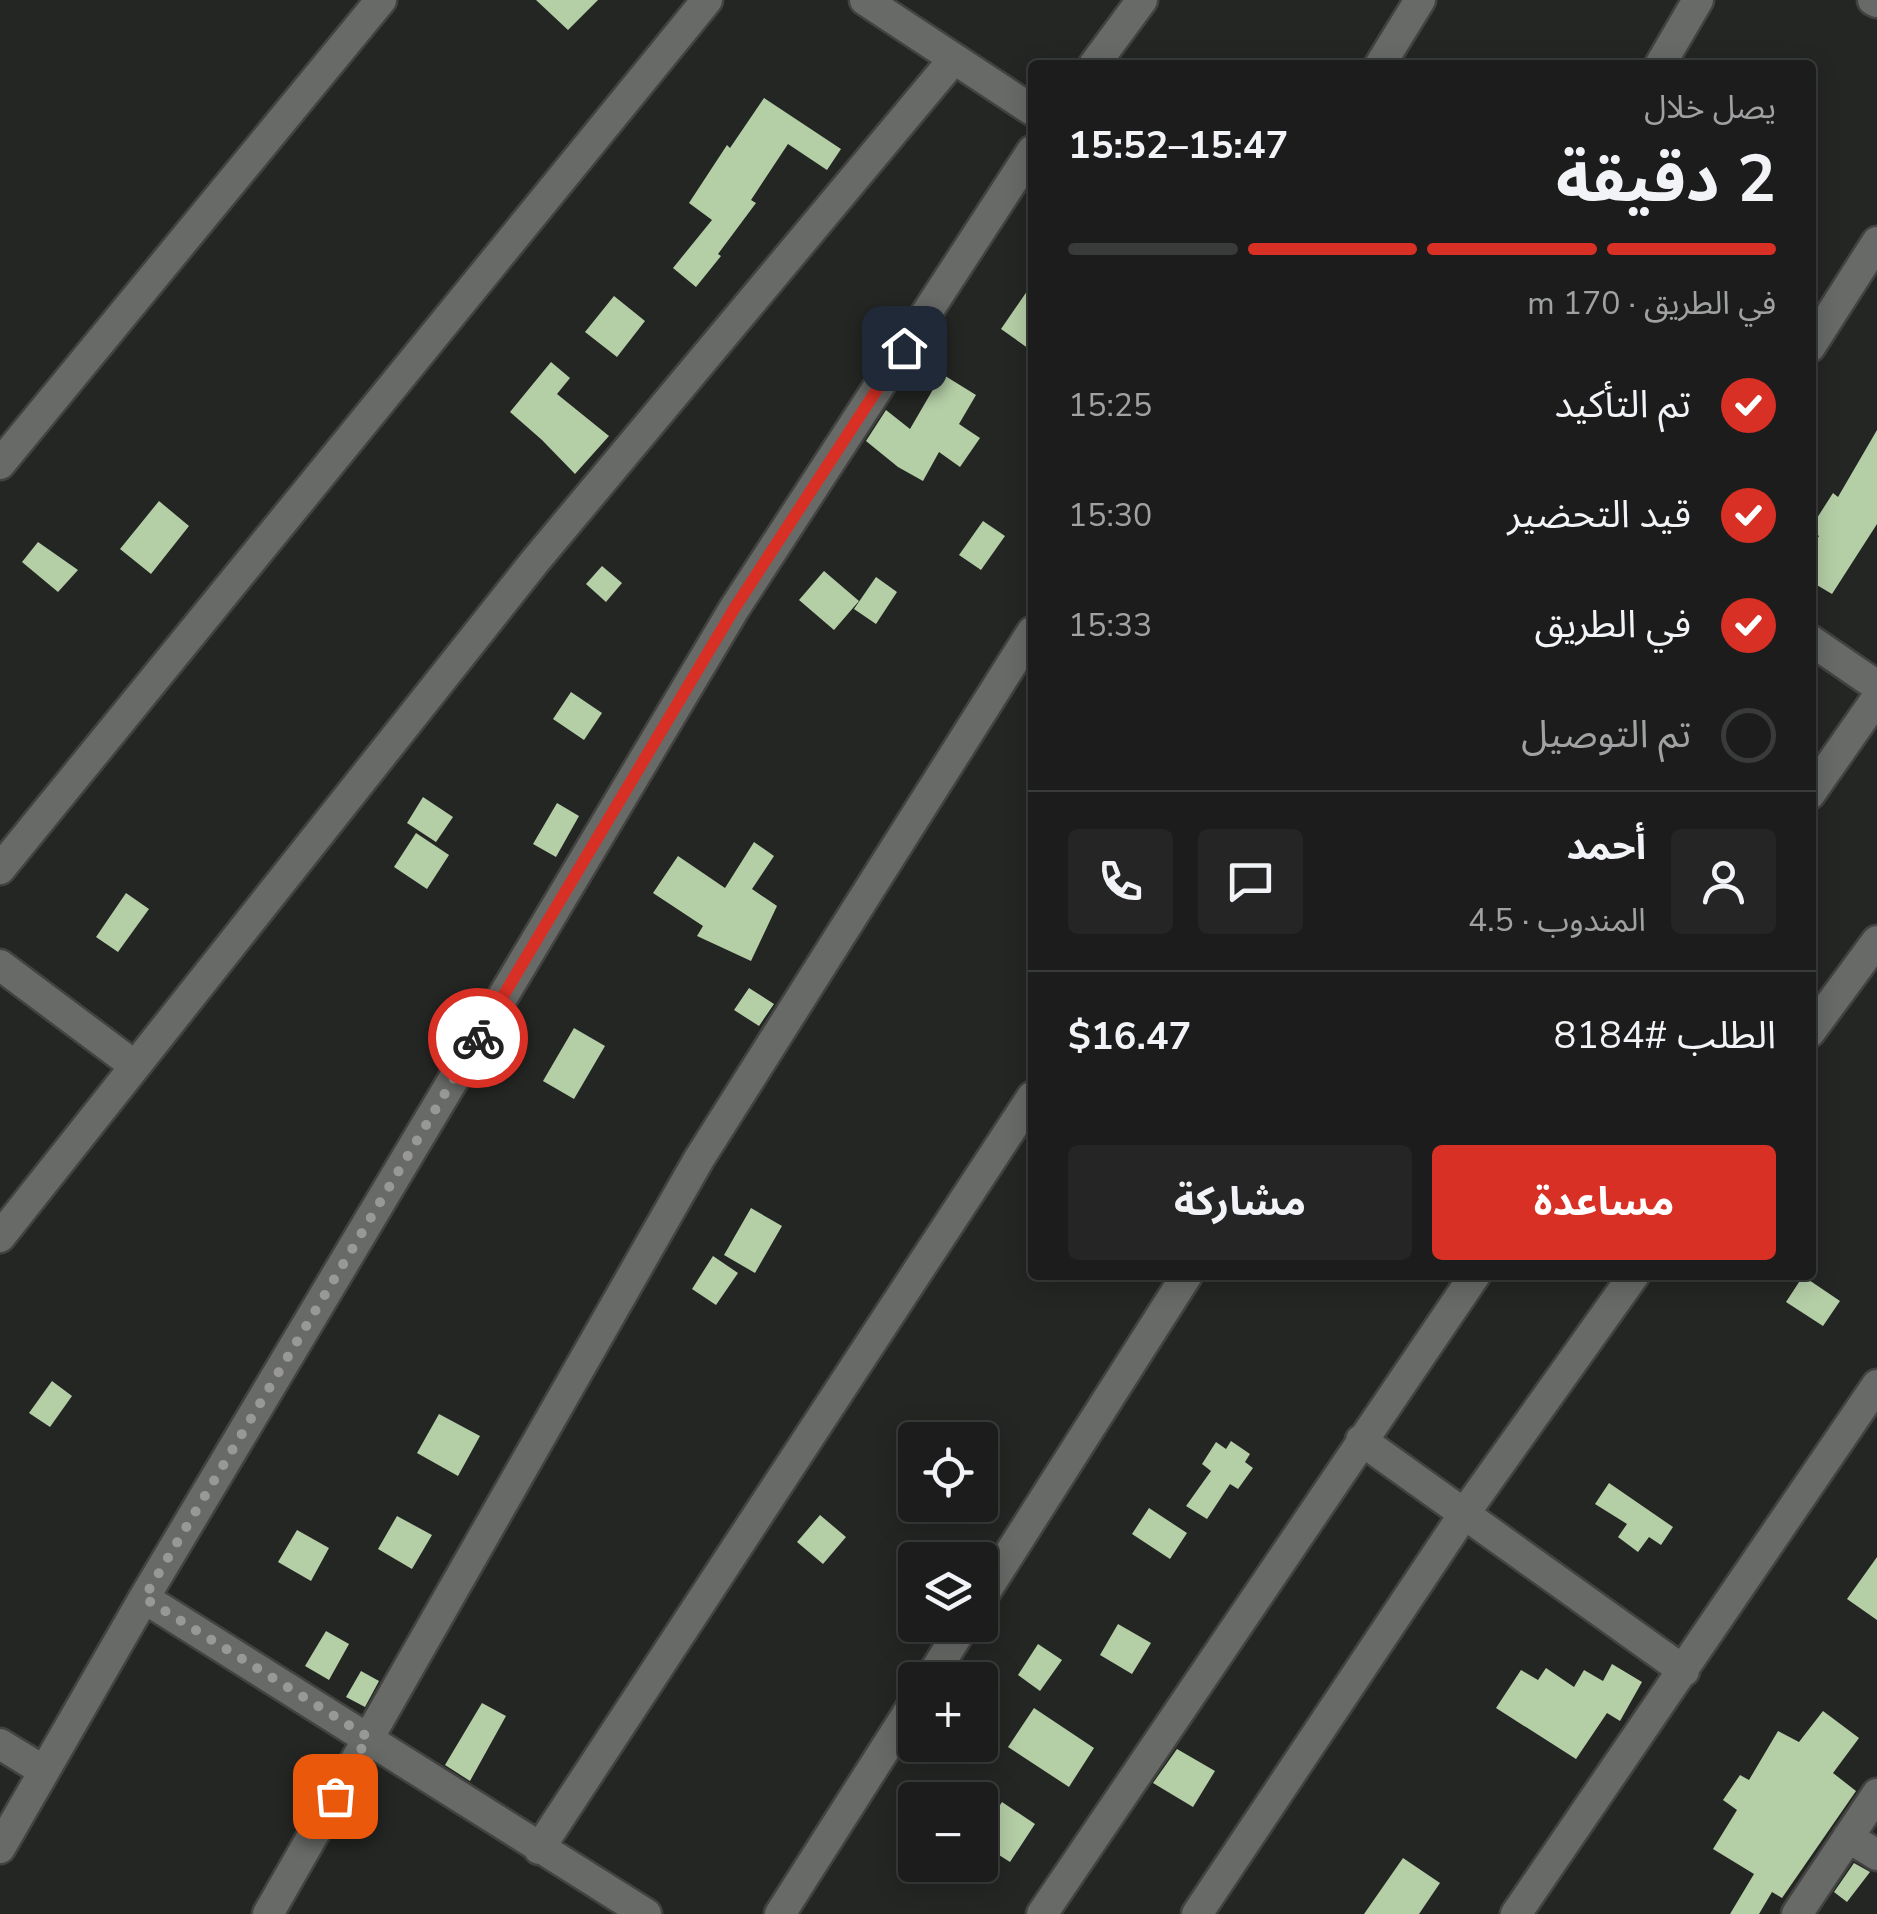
<!DOCTYPE html>
<html lang="ar">
<head>
<meta charset="utf-8">
<style>
	body { margin:0; font-family:"Nunito Sans","Noto Sans Arabic",sans-serif; background:#242524; color:#f1f3f6; direction:rtl; height:100vh; display:flex; flex-direction:column; font-size:38px; white-space:nowrap }
	* { box-sizing:border-box; margin:0 }
	p { font-size:32px; color:#a0a1a3 }
	.icon { flex:none; width:55px; height:55px; fill:none; stroke:currentColor; stroke-width:2; stroke-linecap:round; stroke-linejoin:round }
	.map { position:relative; flex:1; overflow:hidden; direction:ltr }
	.drawer { position:absolute; left:1028px; top:60px; width:788px; height:1220px; display:flex; flex-direction:column; background:#1b1c1b; border-radius:10px; box-shadow:0 5px 25px #0003,0 0 0 2px #393a3a; direction:rtl }
	.drawer>* { flex:none }
	.tools { position:absolute; left:898px; top:1422px; display:grid; gap:20px }
	.tools a { display:grid; place-items:center; width:100px; height:100px; border-radius:10px; background:#1b1c1b; box-shadow:0 5px 25px #0003,0 0 0 2px #393a3a; font-size:50px }
	.pin { position:absolute; display:grid; place-items:center; width:85px; height:85px; color:#fff; margin:-42px; border-radius:20px; box-shadow:0 5px 15px #0006 }
	.courier { position:absolute; display:grid; place-items:center; width:100px; height:100px; margin:-50px; border:8px solid #d93025; border-radius:50%; background:#fff; color:#222; box-shadow:0 2px 12px #0007 }
	.headline em { font-style:normal; font-weight:700 }
	.headline div { display:flex; flex-direction:column-reverse }
	.headline { display:flex; align-items:center; justify-content:space-between; height:170px; padding:0 40px }
	h1 { font-size:65px; font-weight:700; line-height:75px }
	.bar { display:grid; grid-template-columns:repeat(4,1fr); gap:15px 10px; align-content:center; height:120px; padding:0 40px }
	.bar i { height:12px; border-radius:8px; background:#393a3a }
	.bar .on { background:#d93025 }
	.bar p { grid-column:span 4 }
	.line { display:flex; align-items:center; gap:25px; padding:0 40px; border-top:2px solid #393a3a }
	.line div { flex:1 }
	.round { display:grid; place-items:center; flex:none; width:105px; height:105px; border-radius:10px; background:#242524 }
	ol { padding:0 40px; list-style:none }
	li { display:flex; align-items:center; gap:30px; height:110px }
	li p { margin-inline-start:auto }
	li .icon { padding:10px; border-radius:50%; background:#d93025; color:#fff; stroke-width:4 }
	li:last-child { color:#a0a1a3 }
	li i { width:55px; height:55px; border:5px solid #393a3a; border-radius:50% }
	.action { display:flex; gap:20px; margin-top:auto; padding:20px 40px }
	.action a { flex:1; height:115px; border-radius:10px; background:#d93025; color:#fff; font-size:40px; font-weight:700; line-height:115px; text-align:center }
	.action a+a { background:#242524; color:#f1f3f6 }
	.map>svg:first-child { display:block }
	.building { fill:#b4cea6 }
	.lines { fill:none; stroke-linecap:round; stroke-linejoin:round }
	.street-casing { stroke:#424341; stroke-width:35 }
	.street { stroke:#686a68; stroke-width:30 }
	.done { stroke:#989997; stroke-width:10; stroke-dasharray:0 18 }
	.route { stroke:#d93025; stroke-width:12 }
</style>
</head>
<body>
<div class="map">
<svg width="1877" height="1914" viewBox="0 0 1877 1914">
	<rect width="100%" height="100%" fill="#242624"/>
	<path class="building" d="M536,0H598L568,30Z
		M764,98L841,149L827,170L788,144L751,200L756,203L718,254L721,256L696,287L673,268L712,220L689,203L727,145L730,148Z
		M1032,284V351L1001,329Z
		M614,296L645,321L617,357L585,332Z
		M551,362L570,378L557,394L609,436L575,474L542,440L510,412Z
		M942,374L976,395L959,424L980,438L960,467L939,452L923,481L898,467L866,441L886,410L910,429Z
		M1877,430V524L1832,594L1810,581V550L1819,536L1810,529L1833,493L1838,497Z
		M159,501L189,526L151,574L120,549Z
		M983,521L1005,536L981,570L959,555Z
		M38,542L78,570L58,592L22,562Z
		M602,566L622,583L606,602L586,584Z
		M824,571L859,601L834,630L799,600Z
		M876,577L897,592L876,624L854,609Z
		M571,692L602,713L584,740L553,719Z
		M423,797L453,817L436,842L407,823Z
		M557,803L579,816L556,857L533,844Z
		M416,833L449,855L427,889L394,867Z
		M754,842L774,856L752,889L777,906L751,961L697,936L703,926L653,893L678,856L725,888Z
		M126,893L149,909L118,952L96,937Z
		M749,988L774,1004L759,1026L734,1010Z
		M574,1028L605,1046L574,1099L543,1081Z
		M751,1208L782,1226L755,1273L724,1255Z
		M713,1256L738,1273L716,1305L692,1289Z
		M1803,1276L1840,1301L1823,1326L1786,1302Z
		M52,1381L72,1396L50,1427L29,1413Z
		M439,1414L480,1436L458,1476L417,1453Z
		M1231,1441L1250,1454L1245,1462L1253,1468L1238,1489L1230,1484L1207,1519L1186,1506L1211,1471L1202,1464L1216,1442L1226,1449Z
		M1609,1483L1673,1527L1661,1545L1649,1537L1638,1552L1618,1537L1627,1524L1595,1504Z
		M1149,1508L1187,1533L1170,1559L1132,1534Z
		M820,1515L846,1537L823,1564L797,1542Z
		M397,1516L432,1535L412,1569L378,1549Z
		M297,1530L329,1548L311,1581L278,1562Z
		M1877,1557V1620L1847,1599Z
		M1118,1624L1151,1643L1132,1674L1100,1655Z
		M326,1631L349,1644L329,1680L305,1666Z
		M1038,1644L1062,1660L1040,1691L1018,1675Z
		M1612,1664L1642,1682L1620,1721L1607,1713L1576,1759L1496,1708L1521,1670L1538,1680L1546,1668L1574,1687L1584,1670L1603,1681Z
		M361,1671L379,1681L365,1707L346,1697Z
		M482,1703L506,1716L470,1781L445,1765Z
		M1034,1708L1094,1748L1069,1787L1008,1747Z
		M1823,1711L1859,1738L1833,1773L1856,1791L1782,1898L1772,1892L1759,1914H1730L1754,1874L1713,1849L1737,1810L1723,1800L1740,1775L1749,1780L1778,1731L1799,1742Z
		M1177,1749L1215,1771L1193,1807L1153,1783Z
		M1002,1802L1035,1824L1010,1862L980,1843V1836Z
		M1403,1858L1440,1883L1419,1914H1364Z
		M1854,1863L1870,1872L1847,1902L1834,1892Z"/>
	<g class="lines">
		<g class="street-casing">
			<path id="street" d="M865,0L1032,110
				M1873,0L1877,2
				M1094,65L1142,0
				M1380,65L1420,0
				M1660,65L1698,0
				M1810,347L1877,242
				M0,464L381,0
				M1810,640L1877,686
				M1810,794L1877,698
				M0,869L707,0
				M0,965L135,1066
				M1810,1032L1877,941
				M0,1237L536,560L953,60
				M1361,1440L1684,1671
				M144,1598L646,1914
				M980,1600L1187,1275
				M929,1680L964,1625
				M0,1744L44,1771
				M1848,1837L1877,1855
				M0,1848L144,1598L734,609L1032,151
				M539,1849L1032,1097
				M268,1914L699,1159L1032,632
				M780,1914L915,1702
				M1042,1914L1475,1275
				M1197,1914L1464,1514L1634,1275
				M1516,1914L1877,1385
				M1797,1914L1877,1794"/>
		</g>
		<use href="#street" class="street"/>
	</g>
	<g class="lines">
		<path class="done" d="M335,1796L368,1737L144,1598L478,1038"/>
		<path class="route" d="M478,1038L734,609L904,348"/>
	</g>
</svg>
<div class="tools">
<a><svg class="icon" aria-label="locate" viewBox="0 0 24 24"><circle cx="12" cy="12" r="6"/><path d="M12 2v4M12 18v4M2 12h4M18 12h4"/></svg></a>
<a><svg class="icon" aria-label="layers" viewBox="0 0 24 24"><path d="M12 4l9 5-9 5-9-5zM3 14l9 5 9-5"/></svg></a>
<a>+</a>
<a>−</a>
</div>
<div class="pin" style="left:335px;top:1796px;background:#ea580c"><svg class="icon" aria-label="bag" viewBox="0 0 24 24"><path d="M5 8h14l-1 12H6zM9 8a3 3 0 0 1 6 0"/></svg></div>
<div class="pin" style="left:904px;top:348px;background:#1f2937"><svg class="icon" aria-label="home" viewBox="0 0 24 24"><path d="M3 11l9-7 9 7M6 9v11h12V9"/></svg></div>
<div class="courier" style="left:478px;top:1038px"><svg class="icon" aria-label="bike" viewBox="0 0 24 24"><circle cx="6" cy="16" r="4"/><circle cx="18" cy="16" r="4"/><path d="M6 16l4-8h5l3 8M10 8l3 8H6M13 5h3"/></svg></div>
<section class="drawer">
<div class="headline"><div><h1>2 دقيقة</h1><p>يصل خلال</p></div><em>15:47–15:52</em></div>
<div class="bar"><i class="on"></i><i class="on"></i><i class="on"></i><i></i><p>في الطريق · 170 m</p></div>
<ol>
<li><svg class="icon" aria-label="check" viewBox="0 0 24 24"><path d="M5 12l5 5 9-10"/></svg>تم التأكيد<p>15:25</p></li>
<li><svg class="icon" aria-label="check" viewBox="0 0 24 24"><path d="M5 12l5 5 9-10"/></svg>قيد التحضير<p>15:30</p></li>
<li><svg class="icon" aria-label="check" viewBox="0 0 24 24"><path d="M5 12l5 5 9-10"/></svg>في الطريق<p>15:33</p></li>
<li><i></i>تم التوصيل</li>
</ol>
<div class="line" style="height:180px"><a class="round"><svg class="icon" aria-label="person" viewBox="0 0 24 24"><circle cx="12" cy="8" r="4"/><path d="M4 21q1-7 8-7t8 7"/></svg></a><div><b>أحمد</b><p>المندوب · 4.5</p></div><a class="round"><svg class="icon" aria-label="chat" viewBox="0 0 24 24"><path d="M4 5h16v11H9l-5 4z"/></svg></a><a class="round"><svg class="icon" aria-label="phone" viewBox="0 0 24 24"><path d="M5 4h4l2 5-3 2q2 4 5 5l2-3 5 2v4C11 20 4 13 5 4z"/></svg></a></div>
<div class="line" style="height:130px"><div>الطلب #8184</div><b>$16.47</b></div>
<div class="action"><a>مساعدة</a><a>مشاركة</a></div>
</section>
</div>
</body>
</html>
